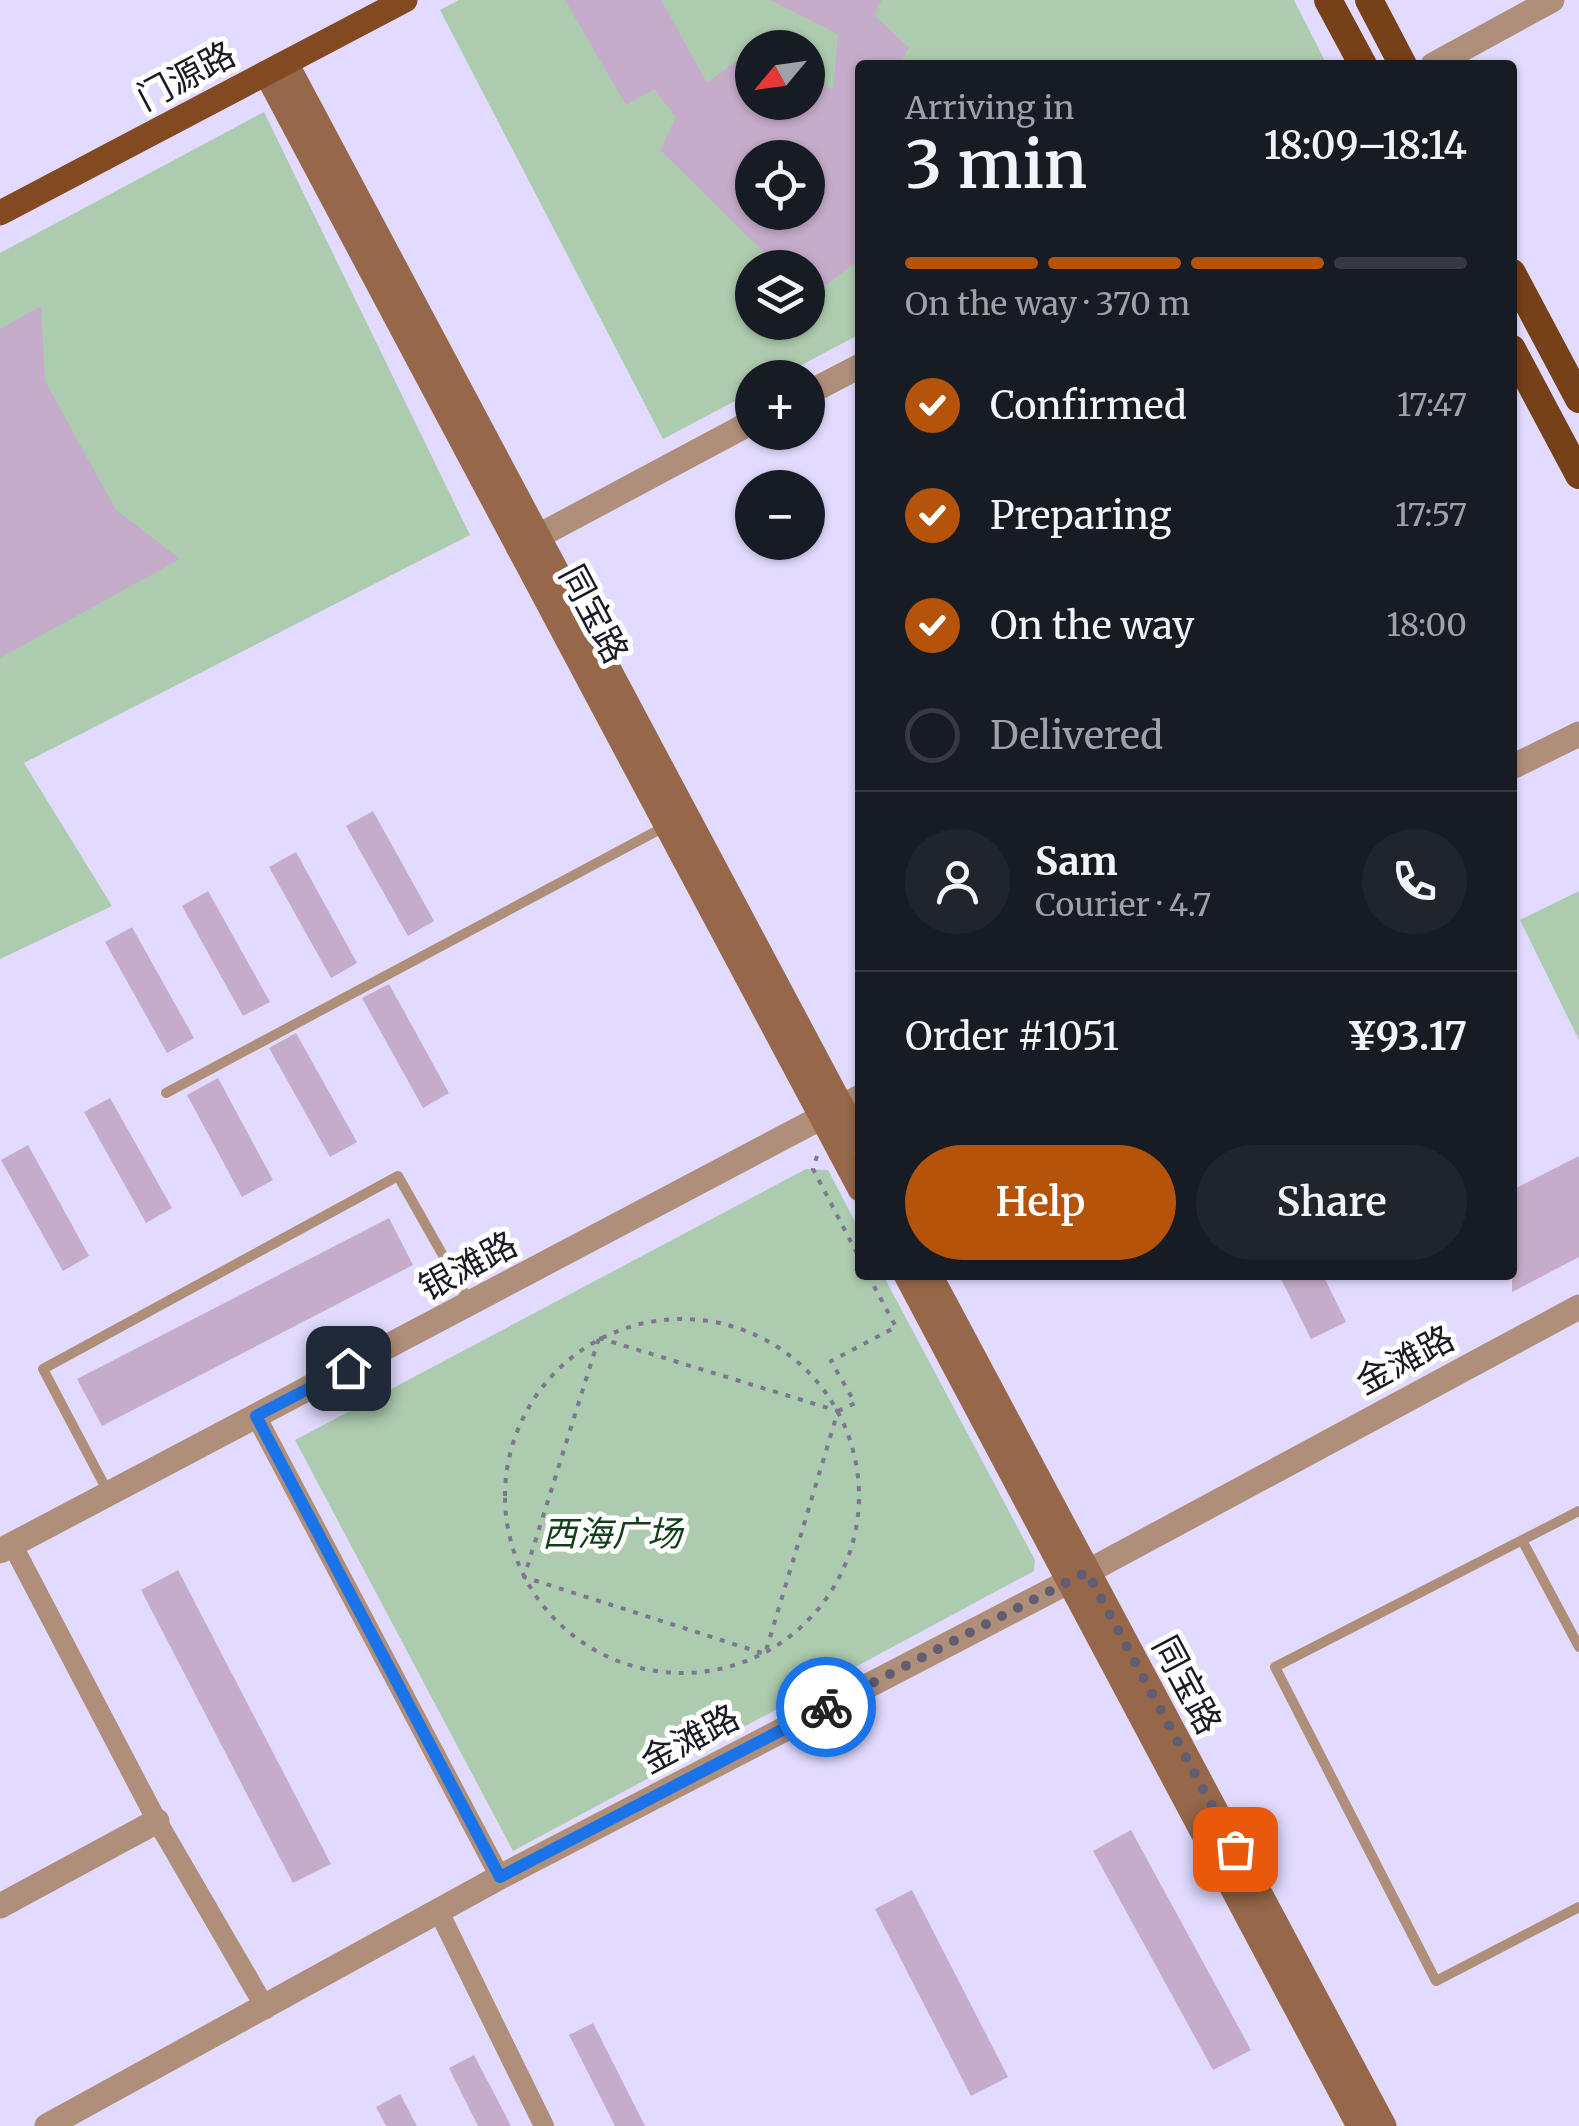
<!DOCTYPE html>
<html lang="en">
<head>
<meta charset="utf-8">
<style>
	body { margin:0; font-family:Merriweather,"Noto Sans SC",serif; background:#20242c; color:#f1f3f6; height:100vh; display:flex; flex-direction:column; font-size:38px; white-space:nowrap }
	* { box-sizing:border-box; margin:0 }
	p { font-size:32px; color:#9ea1a6 }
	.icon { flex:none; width:55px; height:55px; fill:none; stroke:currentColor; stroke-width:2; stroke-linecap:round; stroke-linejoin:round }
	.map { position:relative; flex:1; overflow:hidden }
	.panel { position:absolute; left:855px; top:60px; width:662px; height:1220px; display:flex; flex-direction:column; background:#171b24; border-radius:10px; box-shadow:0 2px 8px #0004 }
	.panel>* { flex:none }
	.needle { width:65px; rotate:241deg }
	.buttons { position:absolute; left:735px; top:30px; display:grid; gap:20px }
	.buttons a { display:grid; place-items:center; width:90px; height:90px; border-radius:50%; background:#171b24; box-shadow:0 2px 8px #0004; font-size:50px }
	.pin { position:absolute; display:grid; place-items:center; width:85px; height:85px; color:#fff; margin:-42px; border-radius:20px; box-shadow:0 5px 15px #0006 }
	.courier { position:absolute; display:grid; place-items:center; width:100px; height:100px; margin:-50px; border:8px solid #1a73e8; border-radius:50%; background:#fff; color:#222; box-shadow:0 2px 12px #0007 }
	.headline em { font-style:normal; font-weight:600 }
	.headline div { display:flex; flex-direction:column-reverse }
	.headline { display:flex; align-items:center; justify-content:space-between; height:170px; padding:0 50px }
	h1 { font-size:65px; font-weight:600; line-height:75px }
	.bar { display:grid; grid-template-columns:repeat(4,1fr); gap:15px 10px; align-content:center; height:120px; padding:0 50px }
	.bar i { height:12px; border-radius:8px; background:#363941 }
	.bar .active { background:#b45309 }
	.bar p { grid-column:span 4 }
	.line { display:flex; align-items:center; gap:25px; padding:0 50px; border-top:2px solid #363941 }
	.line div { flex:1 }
	.round { display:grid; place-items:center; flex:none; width:105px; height:105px; border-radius:52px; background:#20242c }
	ol { padding:0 50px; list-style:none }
	li { display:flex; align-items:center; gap:30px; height:110px }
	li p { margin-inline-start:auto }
	li .icon { padding:10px; border-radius:50%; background:#b45309; color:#fff; stroke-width:4 }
	li:last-child { color:#9ea1a6 }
	li i { width:55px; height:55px; border:5px solid #363941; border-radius:50% }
	.primary-button { display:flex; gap:20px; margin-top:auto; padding:20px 50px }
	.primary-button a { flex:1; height:115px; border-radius:60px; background:#b45309; color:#fff; font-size:40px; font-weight:600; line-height:115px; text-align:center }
	.primary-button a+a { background:#20242c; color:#f1f3f6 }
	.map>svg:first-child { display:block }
	.green { fill:#adcbaf; fill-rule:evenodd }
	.building { fill:#c5acca; fill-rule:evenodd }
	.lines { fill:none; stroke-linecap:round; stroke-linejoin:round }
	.path { stroke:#7d7890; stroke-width:4; stroke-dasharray:5 8; stroke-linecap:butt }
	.service { stroke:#b08f7a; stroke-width:10 }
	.minor { stroke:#b08f7a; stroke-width:20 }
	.tertiary { stroke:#b08f7a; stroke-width:25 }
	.secondary { stroke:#966749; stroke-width:25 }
	.primary { stroke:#834a22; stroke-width:25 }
	.trunk { stroke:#764018; stroke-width:28 }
	.done { stroke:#615d72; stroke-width:10; stroke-dasharray:0 18 }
	.route { stroke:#1a73e8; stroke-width:12 }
	.labels { text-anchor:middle; stroke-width:10; stroke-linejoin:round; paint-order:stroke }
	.street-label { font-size:35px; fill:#1c1926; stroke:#fff }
	.park-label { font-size:35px; font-style:italic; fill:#123f19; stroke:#fff }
</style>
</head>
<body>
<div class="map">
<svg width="1579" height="2126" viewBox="0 0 1579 2126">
	<rect width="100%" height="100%" fill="#e2dbff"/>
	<path class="green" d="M459,0H1294L1327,65H860V334L779,377L752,378V392L663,439L440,10ZM752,48H808V102H752ZM752,158H808V212H752ZM752,268H808V322H752Z
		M264,112L470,535L24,763L112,906L0,959V253Z
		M1579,891V1040L1520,920Z
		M806,1169L828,1170L860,1231V1275H883L1035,1560L1034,1571L513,1851L295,1440Z"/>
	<path class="building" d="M565,0H661L707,83L752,49V102H808V78L833,90L838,34L770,0H882L874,15L909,48L899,65H860V259L808,299V268H780L660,150L676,117L654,89L626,105ZM752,158H808V212H752Z
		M41,306L45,381L116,510L180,559L0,658V329Z
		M373,811L434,921L408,936L346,826Z
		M296,852L357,963L331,978L269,867Z
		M208,891L270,1002L243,1016L182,906Z
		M132,927L194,1038L167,1053L105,942Z
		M389,984L449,1093L423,1108L362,998Z
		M296,1033L357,1142L330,1157L269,1048Z
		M218,1078L273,1180L242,1197L187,1095Z
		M110,1098L172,1208L146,1223L84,1112Z
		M28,1145L89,1256L63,1271L1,1160Z
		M1579,1156V1257L1512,1292V1190Z
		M389,1218L413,1265L102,1426L77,1379Z
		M1279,1275H1323L1346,1322L1311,1339Z
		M178,1570L331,1864L293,1883L141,1590Z
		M1131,1830L1251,2050L1213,2070L1093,1851Z
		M912,1890L1008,2077L971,2096L875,1909Z
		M593,2023L645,2126H615L569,2035Z
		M474,2055L511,2126H478L449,2068Z
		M400,2094L417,2126H386L376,2107Z"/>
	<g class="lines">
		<path class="path" d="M817,1156L813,1169L860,1259
			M505 1496a177 177 0 1 1 354 0a177 177 0 1 1-354 0Z
			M599,1338L838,1411L765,1654L524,1577Z
			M838,1411L855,1403L831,1361L896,1327L868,1275"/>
		<path class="service" d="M166,1093L666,826
			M109,1494L43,1369L398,1176L470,1303
			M1579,1511L1275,1667L1436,1981L1579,1907
			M1522,1540L1579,1647"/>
		<path class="minor" d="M256,1416L500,1877
			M12,1544L157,1821L266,2009
			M439,1912L544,2126"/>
		<path class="tertiary" d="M1433,65L1552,0
			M808,393L860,366
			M518,547L752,422
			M1512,767L1579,734
			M0,1551L860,1097
			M0,1906L157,1821
			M47,2126L500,1877L1087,1572L1579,1307"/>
		<path class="secondary" d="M286,63L860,1141
			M266,73L860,1189
			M906,1275L1359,2126
			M930,1275L1384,2126"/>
		<path class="primary" d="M0,213L405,0"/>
		<path class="trunk" d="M1328,0L1363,65
			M1369,0L1403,65
			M1512,273L1579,399
			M1512,349L1579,475"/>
	</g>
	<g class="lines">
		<path class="done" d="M826,1707L1087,1572L1235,1849"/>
		<path class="route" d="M348,1368L256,1416L500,1877L826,1707"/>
	</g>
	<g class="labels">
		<g class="street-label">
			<text transform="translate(186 76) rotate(-28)" y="12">门源路</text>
			<text transform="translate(594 614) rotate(62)" y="12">同宝路</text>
			<text transform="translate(468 1266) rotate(-28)" y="12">银滩路</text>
			<text transform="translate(1405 1360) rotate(-28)" y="12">金滩路</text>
			<text transform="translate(1187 1685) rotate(62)" y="12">同宝路</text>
			<text transform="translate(690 1739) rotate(-28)" y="12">金滩路</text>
		</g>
		<g class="park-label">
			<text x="612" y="1546">西海广场</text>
		</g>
	</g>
</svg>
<div class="buttons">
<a><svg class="needle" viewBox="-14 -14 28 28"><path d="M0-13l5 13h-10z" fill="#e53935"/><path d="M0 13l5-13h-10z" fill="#9ea1a6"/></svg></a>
<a><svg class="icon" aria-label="locate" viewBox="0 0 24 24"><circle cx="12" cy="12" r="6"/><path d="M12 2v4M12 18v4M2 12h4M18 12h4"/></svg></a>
<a><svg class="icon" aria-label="layers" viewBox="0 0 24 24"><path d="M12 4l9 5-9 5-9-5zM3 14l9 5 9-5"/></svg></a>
<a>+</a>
<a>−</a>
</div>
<div class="pin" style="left:1235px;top:1849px;background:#ea580c"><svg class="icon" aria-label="bag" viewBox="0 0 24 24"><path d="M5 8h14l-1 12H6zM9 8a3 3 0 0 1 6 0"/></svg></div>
<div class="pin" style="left:348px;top:1368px;background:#1f2937"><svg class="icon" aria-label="home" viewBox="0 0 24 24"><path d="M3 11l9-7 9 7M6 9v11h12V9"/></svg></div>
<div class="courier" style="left:826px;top:1707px"><svg class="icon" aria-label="bike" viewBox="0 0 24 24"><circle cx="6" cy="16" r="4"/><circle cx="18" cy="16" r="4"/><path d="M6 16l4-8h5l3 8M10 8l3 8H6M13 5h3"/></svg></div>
<section class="panel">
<div class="headline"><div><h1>3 min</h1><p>Arriving in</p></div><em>18:09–18:14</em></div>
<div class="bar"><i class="active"></i><i class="active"></i><i class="active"></i><i></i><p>On the way · 370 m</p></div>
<ol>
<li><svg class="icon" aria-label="check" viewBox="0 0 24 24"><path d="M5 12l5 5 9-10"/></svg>Confirmed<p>17:47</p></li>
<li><svg class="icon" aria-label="check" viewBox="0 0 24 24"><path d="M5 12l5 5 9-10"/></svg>Preparing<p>17:57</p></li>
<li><svg class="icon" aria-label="check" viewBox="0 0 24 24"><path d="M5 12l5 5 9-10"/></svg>On the way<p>18:00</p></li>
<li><i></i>Delivered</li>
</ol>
<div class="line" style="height:180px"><a class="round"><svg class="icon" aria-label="person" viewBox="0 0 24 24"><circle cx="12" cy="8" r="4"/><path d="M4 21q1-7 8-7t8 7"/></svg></a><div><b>Sam</b><p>Courier · 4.7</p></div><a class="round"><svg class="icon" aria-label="phone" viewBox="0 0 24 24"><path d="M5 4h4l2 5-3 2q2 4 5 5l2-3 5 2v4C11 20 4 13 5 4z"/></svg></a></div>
<div class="line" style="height:130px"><div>Order #1051</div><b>¥93.17</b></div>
<div class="primary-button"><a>Help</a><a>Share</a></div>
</section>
</div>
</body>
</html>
